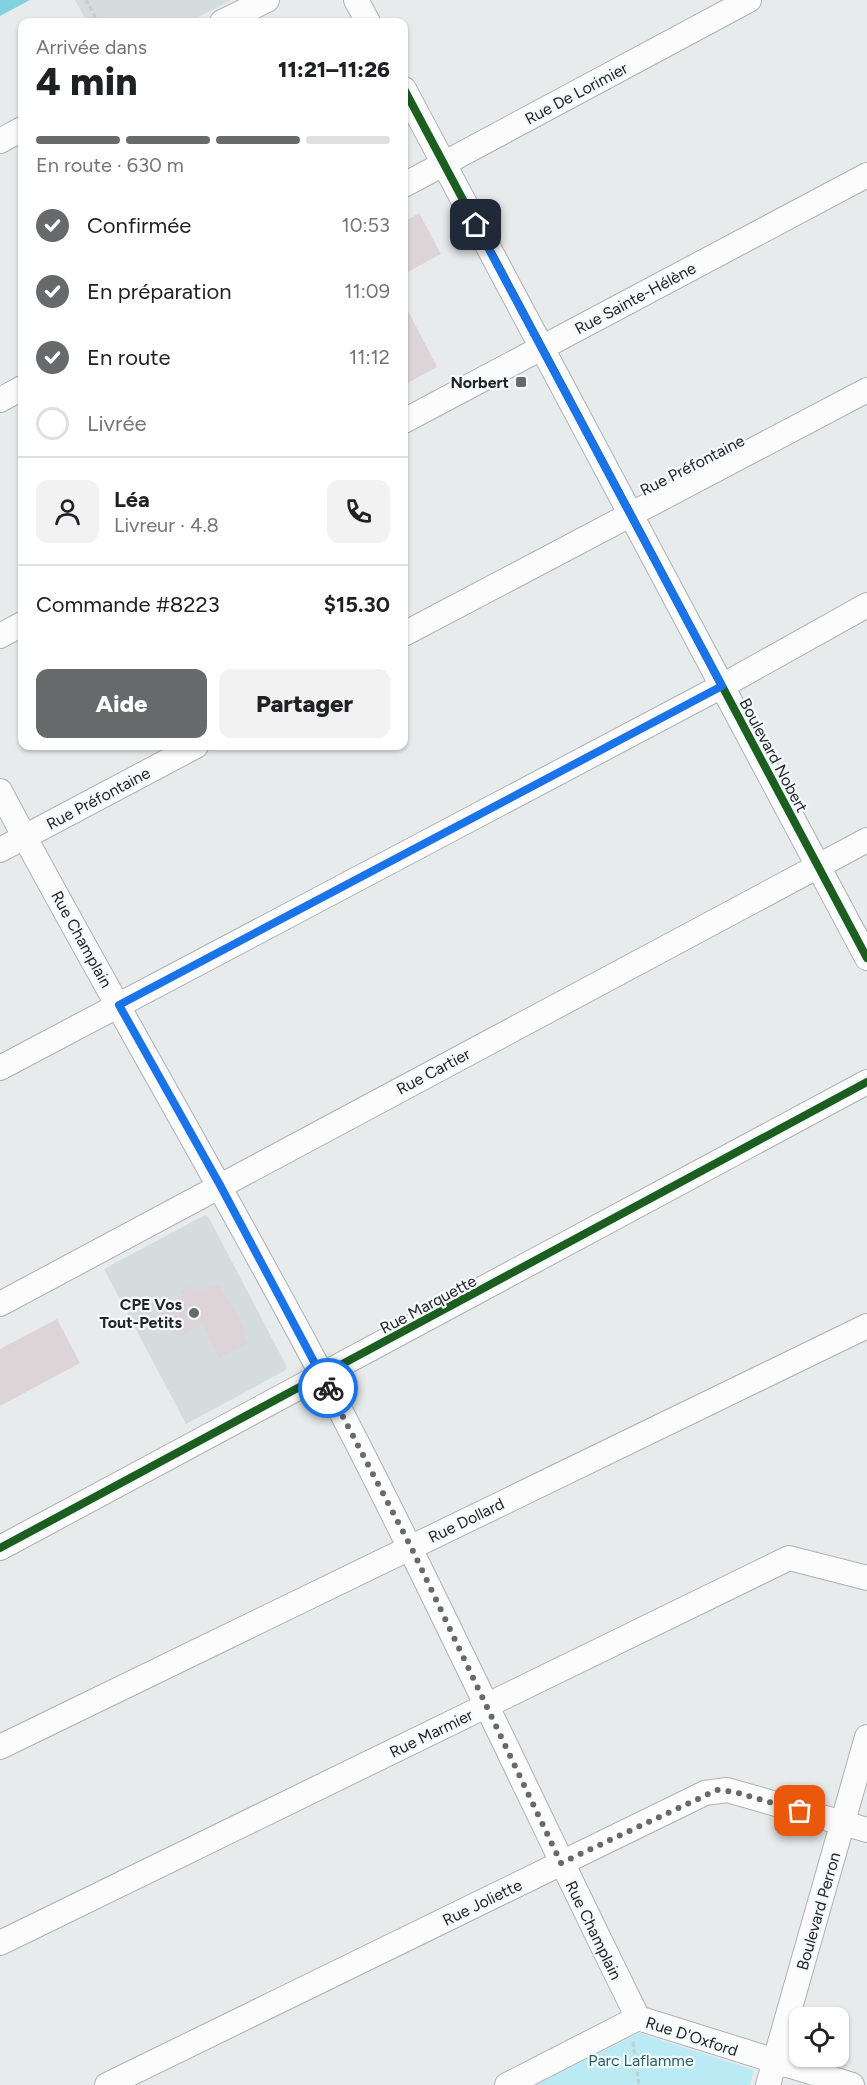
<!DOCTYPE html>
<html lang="fr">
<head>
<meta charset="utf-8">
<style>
	body { margin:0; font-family:Figtree,sans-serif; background:#f2f2f2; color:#202124; height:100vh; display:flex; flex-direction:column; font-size:22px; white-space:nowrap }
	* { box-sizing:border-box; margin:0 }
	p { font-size:20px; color:#757577 }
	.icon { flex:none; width:33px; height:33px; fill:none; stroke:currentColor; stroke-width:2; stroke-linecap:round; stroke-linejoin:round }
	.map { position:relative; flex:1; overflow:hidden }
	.drawer { position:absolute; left:18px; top:18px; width:390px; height:732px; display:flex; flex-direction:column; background:#fff; border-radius:12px; box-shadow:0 2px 4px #0004 }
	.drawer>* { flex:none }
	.controls { position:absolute; left:789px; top:2007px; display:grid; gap:12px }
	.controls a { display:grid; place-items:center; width:60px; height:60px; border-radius:12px; background:#fff; box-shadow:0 2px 4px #0004; font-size:30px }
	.pin { position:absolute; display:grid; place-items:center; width:51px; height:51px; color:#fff; margin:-26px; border-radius:12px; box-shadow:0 3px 9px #0006 }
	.courier { position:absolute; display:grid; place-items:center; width:60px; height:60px; margin:-30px; border:4px solid #1a73e8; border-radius:50%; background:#fff; color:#222; box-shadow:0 2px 8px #0007 }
	.summary em { font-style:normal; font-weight:800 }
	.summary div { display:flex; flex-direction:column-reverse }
	.summary { display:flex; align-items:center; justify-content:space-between; height:102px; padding:0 18px }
	h1 { font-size:39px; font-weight:800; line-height:45px }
	.bar { display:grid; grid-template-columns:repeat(4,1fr); gap:9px 6px; align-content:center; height:72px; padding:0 18px }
	.bar i { height:8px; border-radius:4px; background:#e0e0e0 }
	.bar .active { background:#676a6b }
	.bar p { grid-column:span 4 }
	.line { display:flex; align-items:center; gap:15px; padding:0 18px; border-top:2px solid #e0e0e0 }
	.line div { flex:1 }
	.round { display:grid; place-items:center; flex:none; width:63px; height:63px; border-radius:12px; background:#f2f2f2 }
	ol { padding:0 18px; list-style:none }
	li { display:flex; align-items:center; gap:18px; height:66px }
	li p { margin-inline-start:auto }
	li .icon { padding:6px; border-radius:50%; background:#676a6b; color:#fff; stroke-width:4 }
	li:last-child { color:#757577 }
	li i { width:33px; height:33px; border:3px solid #e0e0e0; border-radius:50% }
	.button { display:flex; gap:12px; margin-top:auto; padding:12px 18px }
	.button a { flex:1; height:69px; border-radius:12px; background:#676a6b; color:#fff; font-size:24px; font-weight:800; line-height:69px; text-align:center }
	.button a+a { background:#f2f2f2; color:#202124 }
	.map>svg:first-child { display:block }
	.built { fill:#d4dcde }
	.green { fill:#baeaf3 }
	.forest { fill:#82d1de }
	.building { fill:#ddd4d7 }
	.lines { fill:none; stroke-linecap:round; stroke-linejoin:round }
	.minor-casing { stroke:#aeb1b1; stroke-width:26 }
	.path { stroke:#cbcbcb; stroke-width:3; stroke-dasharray:4.5 3; stroke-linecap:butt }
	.minor { stroke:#fcfcfc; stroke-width:24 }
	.cycleway-casing { stroke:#f4fafb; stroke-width:11 }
	.cycleway { stroke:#1b5e20; stroke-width:8 }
	.done { stroke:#676a6b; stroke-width:6; stroke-dasharray:0 10.8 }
	.route { stroke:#1a73e8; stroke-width:8 }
	.poi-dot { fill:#676a6b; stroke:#f4fafb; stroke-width:2 }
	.labels { text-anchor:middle; stroke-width:4.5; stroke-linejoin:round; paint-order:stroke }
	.street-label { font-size:16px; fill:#222425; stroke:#f4fafb }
	.poi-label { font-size:16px; font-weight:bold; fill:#222425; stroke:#f4fafb; text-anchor:end }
	.park-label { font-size:16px; fill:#295f69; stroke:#f4fafb }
</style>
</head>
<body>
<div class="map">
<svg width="867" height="2085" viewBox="0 0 867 2085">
	<rect width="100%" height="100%" fill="#e8ebec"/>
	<path class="built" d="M75,0H231L189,22H87Z
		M205,1215L209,1218L287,1367L284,1371L186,1424L104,1269Z"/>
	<path class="green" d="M639,2033L754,2070L750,2085H536Z"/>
	<path class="forest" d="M0,0H30L0,16Z"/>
	<path class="building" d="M419,213L441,254L404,274V222Z
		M404,303L437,367L404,385Z
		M212,1285L220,1287L228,1302L230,1301L245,1329L242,1331L248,1343L219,1358L202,1325L178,1337L176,1332L172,1334L160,1311L174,1304L172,1301L183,1296L180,1291L190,1286L192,1290L200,1287L202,1290Z
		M57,1319L80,1363L0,1406V1349Z"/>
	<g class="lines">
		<g class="minor-casing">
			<path id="minor" d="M356,0L368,22
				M222,22L267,0
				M404,89L867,958
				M0,141L22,129
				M404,185L749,0
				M0,400L22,388
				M404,421L867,175
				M404,634L867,390
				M0,636L22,624
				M0,791C104,987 218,1178 322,1375C433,1587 532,1804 638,2018
				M0,850L196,746
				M0,1068L722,686L867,605
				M0,1304L867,840
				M0,1548L867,1082
				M0,1747L867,1326
				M0,1943L789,1558L867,1578
				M107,2085L705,1793L727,1790L867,1830
				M507,2085L638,2018L852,2085
				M768,2085L867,1737"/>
		</g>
		<path class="path" d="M86,0L98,22
			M633,2042L639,2085"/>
		<use href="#minor" class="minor"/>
		<g class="cycleway-casing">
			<path id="cycleway" d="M404,89L867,958
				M0,1548L867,1082"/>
		</g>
		<use href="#cycleway" class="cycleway"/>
	</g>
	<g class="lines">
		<path class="done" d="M328,1388L411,1547L561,1863L717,1790L735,1792L800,1811"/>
		<path class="route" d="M328,1388L220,1185L119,1005L722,686L476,225"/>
	</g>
	<g class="poi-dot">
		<rect x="515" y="376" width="12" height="12" rx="3"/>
		<circle cx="194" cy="1313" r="6"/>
	</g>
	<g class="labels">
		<g class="street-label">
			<text transform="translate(576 93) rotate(-28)" y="6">Rue De Lorimier</text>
			<text transform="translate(635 298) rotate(-28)" y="6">Rue Sainte-Hélène</text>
			<text transform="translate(692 465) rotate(-27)" y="6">Rue Préfontaine</text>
			<text transform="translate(774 755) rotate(62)" y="6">Boulevard Nobert</text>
			<text transform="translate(98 798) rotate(-28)" y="6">Rue Préfontaine</text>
			<text transform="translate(82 939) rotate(61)" y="6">Rue Champlain</text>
			<text transform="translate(433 1071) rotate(-28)" y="6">Rue Cartier</text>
			<text transform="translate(428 1304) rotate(-28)" y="6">Rue Marquette</text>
			<text transform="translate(466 1520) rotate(-26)" y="6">Rue Dollard</text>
			<text transform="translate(431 1733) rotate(-26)" y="6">Rue Marmier</text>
			<text transform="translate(482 1902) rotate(-26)" y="6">Rue Joliette</text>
			<text transform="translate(818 1911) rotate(-74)" y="6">Boulevard Perron</text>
			<text transform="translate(594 1930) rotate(64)" y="6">Rue Champlain</text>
			<text transform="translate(692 2036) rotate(18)" y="6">Rue D'Oxford</text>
		</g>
		<g class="poi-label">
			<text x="509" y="388">Norbert</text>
			<text x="182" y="1310">CPE Vos<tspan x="182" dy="18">Tout-Petits</tspan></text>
		</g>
		<g class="park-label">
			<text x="641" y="2066">Parc Laflamme</text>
		</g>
	</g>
</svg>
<div class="controls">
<a><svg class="icon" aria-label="locate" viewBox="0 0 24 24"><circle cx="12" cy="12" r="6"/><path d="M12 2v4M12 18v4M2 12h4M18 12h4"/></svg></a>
</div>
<div class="pin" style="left:800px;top:1811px;background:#ea580c"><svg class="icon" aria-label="bag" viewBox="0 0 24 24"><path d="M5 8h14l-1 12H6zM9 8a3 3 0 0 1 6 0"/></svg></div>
<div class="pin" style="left:476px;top:225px;background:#1f2937"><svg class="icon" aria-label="home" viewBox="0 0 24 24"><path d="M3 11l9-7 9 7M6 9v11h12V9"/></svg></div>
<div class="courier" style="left:328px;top:1388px"><svg class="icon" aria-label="bike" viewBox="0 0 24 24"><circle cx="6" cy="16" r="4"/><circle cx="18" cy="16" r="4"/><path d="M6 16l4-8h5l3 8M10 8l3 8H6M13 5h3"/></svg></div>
<section class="drawer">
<div class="summary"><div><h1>4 min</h1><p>Arrivée dans</p></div><em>11:21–11:26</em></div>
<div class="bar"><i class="active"></i><i class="active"></i><i class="active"></i><i></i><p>En route · 630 m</p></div>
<ol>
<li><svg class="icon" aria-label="check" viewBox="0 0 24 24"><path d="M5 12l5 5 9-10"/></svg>Confirmée<p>10:53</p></li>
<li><svg class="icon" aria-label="check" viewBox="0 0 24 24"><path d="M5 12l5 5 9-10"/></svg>En préparation<p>11:09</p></li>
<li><svg class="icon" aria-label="check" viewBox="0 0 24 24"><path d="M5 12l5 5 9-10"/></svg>En route<p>11:12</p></li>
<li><i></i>Livrée</li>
</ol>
<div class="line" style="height:108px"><a class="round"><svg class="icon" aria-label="person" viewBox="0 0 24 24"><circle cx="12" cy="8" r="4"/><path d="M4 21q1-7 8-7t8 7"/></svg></a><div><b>Léa</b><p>Livreur · 4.8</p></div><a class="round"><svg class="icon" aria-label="phone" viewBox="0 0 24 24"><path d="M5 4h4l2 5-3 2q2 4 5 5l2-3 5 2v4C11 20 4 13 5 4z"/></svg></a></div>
<div class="line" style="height:78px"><div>Commande #8223</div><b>$15.30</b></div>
<div class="button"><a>Aide</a><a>Partager</a></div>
</section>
</div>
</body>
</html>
